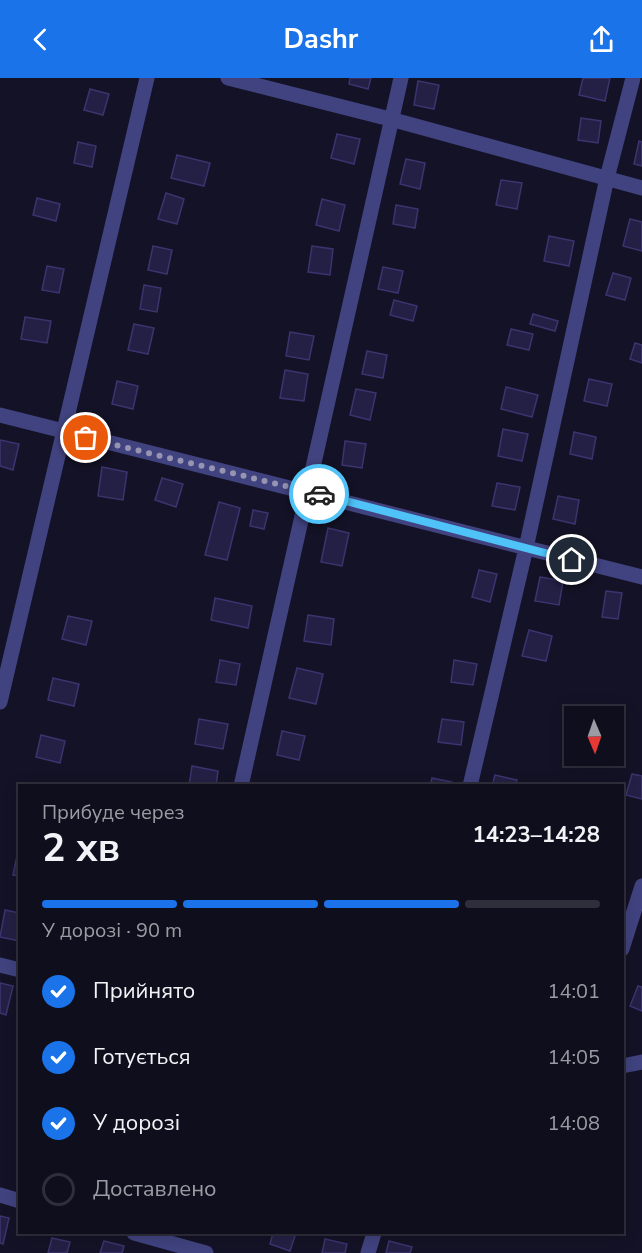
<!DOCTYPE html>
<html lang="uk">
<head>
<meta charset="utf-8">
<style>
	body { margin:0; font-family:"Nunito Sans",sans-serif; background:#1d1c29; color:#f1f3f6; height:100vh; display:flex; flex-direction:column; font-size:22px; white-space:nowrap }
	* { box-sizing:border-box; margin:0 }
	p { font-size:20px; color:#9b9ca3 }
	.icon { flex:none; width:33px; height:33px; fill:none; stroke:currentColor; stroke-width:2; stroke-linecap:round; stroke-linejoin:round }
	.map { position:relative; flex:1; overflow:hidden }
	.side { position:absolute; left:18px; top:706px; width:606px; height:450px; display:flex; flex-direction:column; background:#0f0e1c; border-radius:0px; box-shadow:0 3px 15px #0003,0 0 0 2px #2f2e3b }
	.side>* { flex:none }
	.needle { width:39px; rotate:178deg }
	.buttons { position:absolute; left:564px; top:628px; display:grid; gap:12px }
	.buttons a { display:grid; place-items:center; width:60px; height:60px; border-radius:0px; background:#0f0e1c; box-shadow:0 3px 15px #0003,0 0 0 2px #2f2e3b; font-size:30px }
	.pin { position:absolute; display:grid; place-items:center; width:51px; height:51px; color:#fff; margin:-26px; border:3px solid #fff; border-radius:50%; box-shadow:0 2px 6px #0007 }
	.courier { position:absolute; display:grid; place-items:center; width:60px; height:60px; margin:-30px; border:4px solid #4fc3f7; border-radius:50%; background:#fff; color:#222; box-shadow:0 2px 8px #0007 }
	.headline em { font-style:normal; font-weight:700 }
	.headline div { display:flex; flex-direction:column-reverse }
	.headline { display:flex; align-items:center; justify-content:space-between; height:102px; padding:0 24px }
	h1 { font-size:39px; font-weight:700; line-height:45px }
	.bar { display:grid; grid-template-columns:repeat(4,1fr); gap:9px 6px; align-content:center; height:72px; padding:0 24px }
	.bar i { height:8px; border-radius:4px; background:#2f2e3b }
	.bar .selected { background:#1a73e8 }
	.bar p { grid-column:span 4 }
	ol { padding:0 24px; list-style:none }
	li { display:flex; align-items:center; gap:18px; height:66px }
	li p { margin-inline-start:auto }
	li .icon { padding:6px; border-radius:50%; background:#1a73e8; color:#fff; stroke-width:4 }
	li:last-child { color:#9b9ca3 }
	li i { width:33px; height:33px; border:3px solid #2f2e3b; border-radius:50% }
	header { display:flex; justify-content:space-between; align-items:center; height:78px; padding:0 24px; background:#1a73e8; color:#fff; font-size:27px; font-weight:700 }
	.map>svg:first-child { display:block }
	.building { fill:#242045; stroke:#3b346f; stroke-width:1.5 }
	.lines { fill:none; stroke-linecap:round; stroke-linejoin:round }
	.minor { stroke:#414380; stroke-width:15 }
	.done { stroke:#9694b1; stroke-width:6; stroke-dasharray:0 10.8 }
	.route { stroke:#4fc3f7; stroke-width:8 }
</style>
</head>
<body>
<header><svg class="icon" aria-label="back" viewBox="0 0 24 24"><path d="M15 5l-7 7 7 7"/></svg>Dashr<svg class="icon" aria-label="share" viewBox="0 0 24 24"><path d="M12 15V3M7 8l5-5 5 5M5 13v7h14v-7"/></svg></header>
<div class="map">
<svg width="642" height="1175" viewBox="0 0 642 1175">
	<rect width="100%" height="100%" fill="#141226"/>
	<path class="building" d="M350,0H371L368,11L349,6Z
		M583,0H610L605,23L579,17Z
		M418,3L439,7L434,31L414,27Z
		M90,11L109,16L103,37L84,32Z
		M581,40L601,43L598,65L578,62Z
		M337,56L360,61L354,86L331,80Z
		M639,63L642,64V88L634,86Z
		M78,64L96,68L92,89L74,85Z
		M177,77L210,85L204,108L171,100Z
		M406,81L425,85L420,111L400,106Z
		M501,102L522,105L517,131L496,127Z
		M166,115L184,121L177,146L158,141Z
		M37,120L60,126L56,143L33,137Z
		M322,121L345,127L339,153L316,147Z
		M396,127L418,131L415,150L393,146Z
		M630,141L642,144V173L623,168Z
		M549,158L574,163L569,188L544,183Z
		M153,168L172,172L167,196L148,192Z
		M312,168L333,171L330,197L308,194Z
		M47,188L64,191L59,215L42,212Z
		M383,189L403,193L398,215L378,211Z
		M613,195L631,200L625,222L606,217Z
		M144,207L161,210L157,234L140,231Z
		M394,222L417,228L413,243L390,237Z
		M533,236L558,243L555,253L530,246Z
		M25,239L51,243L47,265L21,261Z
		M134,246L154,250L148,276L128,272Z
		M511,251L533,256L529,272L507,267Z
		M290,254L314,258L309,282L286,278Z
		M635,265L642,267V285L630,281Z
		M367,273L387,277L383,300L362,296Z
		M285,292L308,296L304,323L280,320Z
		M589,301L612,306L607,328L584,323Z
		M117,303L138,308L133,331L112,326Z
		M506,309L538,317L532,339L501,331Z
		M356,311L376,315L370,342L350,337Z
		M503,351L528,356L522,383L498,378Z
		M574,354L596,359L592,381L570,376Z
		M0,362L19,366L13,392L0,388Z
		M345,363L366,366L362,390L342,387Z
		M102,389L127,394L123,422L98,418Z
		M162,400L183,406L176,429L155,422Z
		M497,405L520,409L515,432L492,428Z
		M558,418L579,422L575,446L553,441Z
		M219,424L240,430L227,482L205,477Z
		M253,432L268,435L264,451L250,448Z
		M328,450L349,455L342,488L321,484Z
		M479,492L497,496L490,524L472,519Z
		M540,499L563,503L559,527L535,523Z
		M606,513L622,515L618,541L602,539Z
		M215,520L252,528L248,550L211,542Z
		M308,537L334,541L331,567L304,563Z
		M68,538L92,543L86,567L62,561Z
		M529,552L552,558L546,583L522,578Z
		M220,582L240,586L236,607L216,604Z
		M454,582L477,586L473,607L451,604Z
		M297,590L323,596L316,626L289,620Z
		M53,600L79,606L74,628L48,622Z
		M199,641L228,646L223,671L195,666Z
		M442,641L464,644L461,667L438,664Z
		M282,653L305,658L299,682L277,677Z
		M41,657L65,663L60,685L36,679Z
		M192,688L218,693L216,708H189Z
		M632,696L642,698V721L626,717Z
		M495,697L517,702L515,708H492Z
		M432,700L452,704L451,708H430Z
		M19,768L20,769V798L13,797Z
		M5,832L20,835V863L0,859Z
		M0,905L13,908L6,937L0,935Z
		M638,908L642,909V933L630,928Z
		M0,1138L9,1140L3,1166L0,1165Z
		M273,1155H296L290,1173L270,1166Z
		M52,1160L70,1164L67,1175H48Z
		M325,1161L347,1166L345,1175H322Z
		M104,1163L124,1168L122,1175H100Z
		M389,1163L412,1169L410,1175H386Z"/>
	<g class="lines">
		<path class="minor" d="M228,0L394,42L642,110
			M0,337L642,499
			M0,624L147,0
			M241,708L401,0
			M470,708L526,470L607,100L633,0
			M622,871L642,808
			M0,887L20,892
			M622,988L642,984
			M0,1117L20,1123
			M134,1155L206,1175
			M368,1175L374,1155"/>
	</g>
	<g class="lines">
		<path class="done" d="M86,360L319,416"/>
		<path class="route" d="M319,416L572,482"/>
	</g>
</svg>
<div class="buttons">
<a><svg class="needle" viewBox="-14 -14 28 28"><path d="M0-13l5 13h-10z" fill="#e53935"/><path d="M0 13l5-13h-10z" fill="#9b9ca3"/></svg></a>
</div>
<div class="pin" style="left:86px;top:360px;background:#ea580c"><svg class="icon" aria-label="bag" viewBox="0 0 24 24"><path d="M5 8h14l-1 12H6zM9 8a3 3 0 0 1 6 0"/></svg></div>
<div class="pin" style="left:572px;top:482px;background:#1f2937"><svg class="icon" aria-label="home" viewBox="0 0 24 24"><path d="M3 11l9-7 9 7M6 9v11h12V9"/></svg></div>
<div class="courier" style="left:319px;top:416px"><svg class="icon" aria-label="car" viewBox="0 0 24 24"><path d="M5 17H2v-5l4-1 3-4h7l3 4 3 1v5h-3M9 17h6M6 11h13"/><circle cx="7" cy="17" r="2"/><circle cx="17" cy="17" r="2"/></svg></div>
<section class="side">
<div class="headline"><div><h1>2 хв</h1><p>Прибуде через</p></div><em>14:23–14:28</em></div>
<div class="bar"><i class="selected"></i><i class="selected"></i><i class="selected"></i><i></i><p>У дорозі · 90 m</p></div>
<ol>
<li><svg class="icon" aria-label="check" viewBox="0 0 24 24"><path d="M5 12l5 5 9-10"/></svg>Прийнято<p>14:01</p></li>
<li><svg class="icon" aria-label="check" viewBox="0 0 24 24"><path d="M5 12l5 5 9-10"/></svg>Готується<p>14:05</p></li>
<li><svg class="icon" aria-label="check" viewBox="0 0 24 24"><path d="M5 12l5 5 9-10"/></svg>У дорозі<p>14:08</p></li>
<li><i></i>Доставлено</li>
</ol>
</section>
</div>
</body>
</html>
